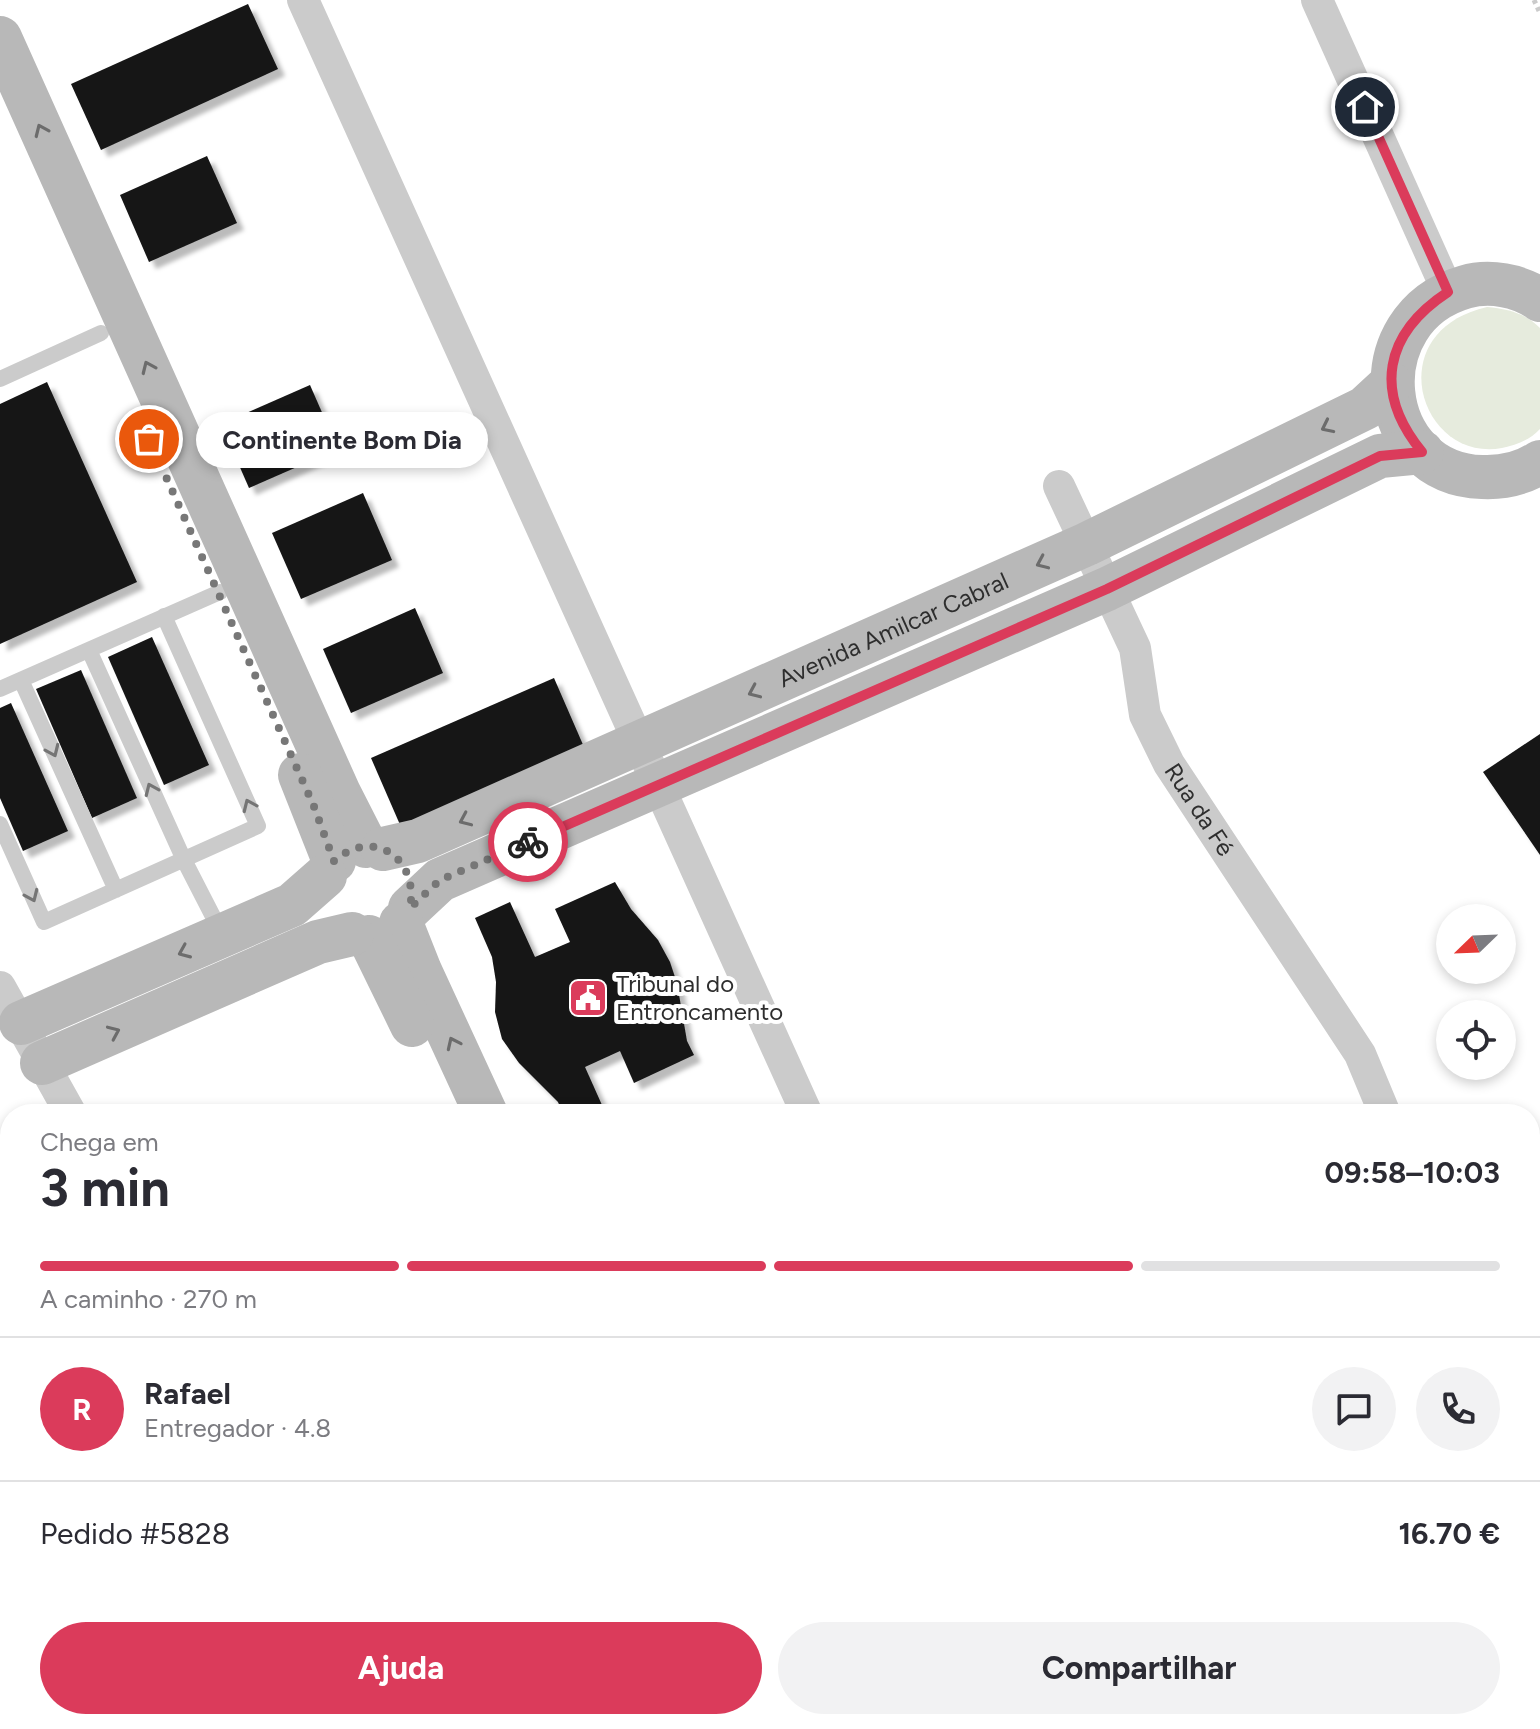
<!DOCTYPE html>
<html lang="pt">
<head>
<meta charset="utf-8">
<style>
	body { margin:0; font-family:Figtree,sans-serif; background:#f2f2f3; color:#2b2b33; height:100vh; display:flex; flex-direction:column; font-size:30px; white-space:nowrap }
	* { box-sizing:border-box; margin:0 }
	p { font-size:26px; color:#7c7c81 }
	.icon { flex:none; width:44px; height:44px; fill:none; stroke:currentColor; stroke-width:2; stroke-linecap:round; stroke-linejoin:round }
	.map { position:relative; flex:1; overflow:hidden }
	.details { position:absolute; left:0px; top:1104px; width:1540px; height:626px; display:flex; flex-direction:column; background:#fff; border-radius:32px 32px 0 0; box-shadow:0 4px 12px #0003 }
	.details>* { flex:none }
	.needle { width:52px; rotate:247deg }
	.buttons { position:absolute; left:1436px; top:904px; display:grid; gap:16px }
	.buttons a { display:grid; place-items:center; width:80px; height:80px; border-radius:50%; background:#fff; box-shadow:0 4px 12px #0003; font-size:40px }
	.pin { position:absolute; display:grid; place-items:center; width:68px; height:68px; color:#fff; margin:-34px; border:4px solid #fff; border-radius:50%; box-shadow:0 2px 8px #0007 }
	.courier { position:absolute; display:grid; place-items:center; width:80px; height:80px; margin:-40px; border:6px solid #db3b5b; border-radius:50%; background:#fff; color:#222; box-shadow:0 2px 10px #0007 }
	.bubble { position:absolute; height:56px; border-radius:28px; background:#fff; box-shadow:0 4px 12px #0003; font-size:26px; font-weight:700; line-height:56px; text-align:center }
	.headline em { font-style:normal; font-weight:700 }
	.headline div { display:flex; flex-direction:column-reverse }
	.headline { display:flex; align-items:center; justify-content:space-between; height:136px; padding:0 40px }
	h1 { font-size:52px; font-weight:700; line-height:60px }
	.bar { display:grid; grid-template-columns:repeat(4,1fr); gap:12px 8px; align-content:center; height:96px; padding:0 40px }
	.bar i { height:10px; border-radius:6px; background:#e1e1e2 }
	.bar .active { background:#db3b5b }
	.bar p { grid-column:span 4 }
	.line { display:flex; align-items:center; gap:20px; padding:0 40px; border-top:2px solid #e1e1e2 }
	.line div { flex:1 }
	.round { display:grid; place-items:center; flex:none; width:84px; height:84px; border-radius:42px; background:#f2f2f3 }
	.primary-button { display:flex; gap:16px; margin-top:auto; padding:16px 40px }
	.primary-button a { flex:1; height:92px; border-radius:48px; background:#db3b5b; color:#fff; font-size:32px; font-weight:700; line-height:92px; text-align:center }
	.primary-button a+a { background:#f2f2f3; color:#2b2b33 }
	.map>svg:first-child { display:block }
	.green { fill:#e6ebdd }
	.building { fill:#151515; filter:url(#shadow) }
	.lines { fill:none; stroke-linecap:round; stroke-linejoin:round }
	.path { stroke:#cbcbcb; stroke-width:5; stroke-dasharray:4 4; stroke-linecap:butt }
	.lane { stroke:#cbcbcb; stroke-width:16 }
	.street { stroke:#cbcbcb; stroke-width:32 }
	.secondary { stroke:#b8b8b8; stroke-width:44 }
	.oneway { stroke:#6c6c6c }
	.oneway2 { stroke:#757575 }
	.done { stroke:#777; stroke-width:8; stroke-dasharray:0 14.4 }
	.route { stroke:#db3b5b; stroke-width:10 }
	.labels { text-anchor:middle; stroke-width:8; stroke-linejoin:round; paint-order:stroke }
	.street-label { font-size:24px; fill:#2e2e2e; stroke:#fff }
	.poi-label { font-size:24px; fill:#2e2e2e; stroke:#fff; text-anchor:start }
</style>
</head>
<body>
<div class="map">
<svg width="1540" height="1729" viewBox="0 0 1540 1729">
	<defs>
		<filter id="shadow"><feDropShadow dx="7" dy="7" stdDeviation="2" flood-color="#0004"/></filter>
	</defs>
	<rect width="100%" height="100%" fill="#fff"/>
	<path class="green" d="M1487,307C1508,309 1525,313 1540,328V429C1530,440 1516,445 1502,448C1420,463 1378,332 1487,307Z"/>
	<path class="building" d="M248,4L278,69L101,150L71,84Z
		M207,156L237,223L149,262L120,195Z
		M47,382L137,582L0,644V404Z
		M310,385L338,449L249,488L221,424Z
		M363,493L392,560L301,599L272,533Z
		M415,608L443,673L351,713L323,649Z
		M152,637L209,765L164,785L108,657Z
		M81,670L137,798L92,818L36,689Z
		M554,678L584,747L401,827L371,758Z
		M11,703L68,831L23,851L0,798V708Z
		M1540,734V855L1483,772Z
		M615,882L631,909L658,940L670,962L677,983L687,1041L694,1055L634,1083L620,1051L585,1067L606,1114H563L558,1102L519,1063L502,1039L495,1012L496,982L492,957L475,918L510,902L535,957L570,942L555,909Z"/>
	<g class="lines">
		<path class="path" d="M1534,0L1540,13"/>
		<path class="lane" d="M0,379L101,333
			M89,650L184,860L222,934
			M21,680L116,890
			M0,689L220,592
			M0,824L44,922L258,826L164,616"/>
		<g class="street">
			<path d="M303,0L807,1114"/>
			<path d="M1317,0L1448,292"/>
			<path id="s1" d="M1059,486L1135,648L1145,715L1169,764L1360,1054L1385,1114"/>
			<path d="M0,987L71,1114"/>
			<path d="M1530,1319L1540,1313"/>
			<path d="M1530,1358L1540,1375"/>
			<path d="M470,1720L474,1729"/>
			<path d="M1093,1720L1097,1729"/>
			<path d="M909,1729L923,1720"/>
		</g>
		<g class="secondary">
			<path d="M0,38L339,793L366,846"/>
			<path d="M1540,300C1519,285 1489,280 1465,287C1358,318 1375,474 1482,477C1504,478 1522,474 1540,462"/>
			<path d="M300,775L334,861"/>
			<path id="s2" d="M383,849L418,841L1087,544L1365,408L1391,384"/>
			<path d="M410,908L440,880L1107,589L1380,456L1422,452"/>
			<path d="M401,923L420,971L486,1114"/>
			<path d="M369,937L412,1025"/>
			<path d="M21,1023L292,905L325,876"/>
			<path d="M42,1063L318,942L352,934"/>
			<path d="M737,1720L741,1729"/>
		</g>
	</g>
	<defs><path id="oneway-chevron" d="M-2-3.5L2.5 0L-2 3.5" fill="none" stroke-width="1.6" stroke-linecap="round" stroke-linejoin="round" transform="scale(2)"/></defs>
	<g class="oneway">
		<use href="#oneway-chevron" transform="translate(41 130) rotate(-114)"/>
		<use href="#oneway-chevron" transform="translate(148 367) rotate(-114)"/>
		<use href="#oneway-chevron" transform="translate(1327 427) rotate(154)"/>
		<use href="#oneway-chevron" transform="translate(1042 563) rotate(156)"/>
		<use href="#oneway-chevron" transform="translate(754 692) rotate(156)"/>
		<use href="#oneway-chevron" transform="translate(465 820) rotate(156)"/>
		<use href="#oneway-chevron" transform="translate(184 952) rotate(157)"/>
		<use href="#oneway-chevron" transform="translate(114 1032) rotate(-24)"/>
		<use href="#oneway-chevron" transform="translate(453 1043) rotate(-115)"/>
	</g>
	<g class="oneway2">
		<use href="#oneway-chevron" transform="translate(53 751) rotate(66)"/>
		<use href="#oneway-chevron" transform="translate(151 789) rotate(-114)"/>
		<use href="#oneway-chevron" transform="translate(249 805) rotate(-114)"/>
		<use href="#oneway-chevron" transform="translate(32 896) rotate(66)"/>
	</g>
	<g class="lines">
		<path class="done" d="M149,439L313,804L334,861C374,826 419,859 410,908L440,880L528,842"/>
		<path class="route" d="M528,842L1107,589L1380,456L1422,452C1373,392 1384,334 1448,292L1365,107"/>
	</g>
	<defs>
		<g id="civic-square" transform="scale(2)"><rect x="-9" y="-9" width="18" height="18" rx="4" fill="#db3b5b" stroke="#fff"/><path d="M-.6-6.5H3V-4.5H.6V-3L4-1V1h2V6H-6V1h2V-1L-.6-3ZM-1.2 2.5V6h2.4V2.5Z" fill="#fff"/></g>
	</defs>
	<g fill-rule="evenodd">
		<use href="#civic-square" x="588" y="998"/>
	</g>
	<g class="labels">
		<g class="street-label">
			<text dy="8" stroke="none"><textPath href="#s2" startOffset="556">Avenida Amilcar Cabral</textPath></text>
			<text dy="8" stroke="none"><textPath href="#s1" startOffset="356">Rua da Fé</textPath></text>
		</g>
		<g class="poi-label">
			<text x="616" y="992">Tribunal do<tspan x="616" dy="28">Entroncamento</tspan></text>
		</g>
	</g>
</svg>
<div class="buttons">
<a><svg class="needle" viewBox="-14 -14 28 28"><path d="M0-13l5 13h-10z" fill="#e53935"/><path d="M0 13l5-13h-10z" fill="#7c7c81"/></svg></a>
<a><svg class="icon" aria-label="locate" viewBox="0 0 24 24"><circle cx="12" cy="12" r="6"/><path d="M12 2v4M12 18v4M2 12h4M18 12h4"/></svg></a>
</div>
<div class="pin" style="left:149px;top:439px;background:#ea580c"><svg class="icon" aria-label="bag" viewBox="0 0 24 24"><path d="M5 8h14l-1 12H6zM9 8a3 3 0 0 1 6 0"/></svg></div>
<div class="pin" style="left:1365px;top:107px;background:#1f2937"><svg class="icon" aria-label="home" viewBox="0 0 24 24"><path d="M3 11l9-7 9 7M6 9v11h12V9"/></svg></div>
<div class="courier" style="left:528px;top:842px"><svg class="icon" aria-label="bike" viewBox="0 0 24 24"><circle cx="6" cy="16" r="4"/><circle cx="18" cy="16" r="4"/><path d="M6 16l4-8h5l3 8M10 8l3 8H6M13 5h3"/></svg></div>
<div class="bubble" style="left:196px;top:412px;width:292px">Continente Bom Dia</div>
<section class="details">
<div class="headline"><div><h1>3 min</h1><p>Chega em</p></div><em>09:58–10:03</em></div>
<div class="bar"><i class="active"></i><i class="active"></i><i class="active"></i><i></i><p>A caminho · 270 m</p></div>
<div class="line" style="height:144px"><b class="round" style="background:#db3b5b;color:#fff">R</b><div><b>Rafael</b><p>Entregador · 4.8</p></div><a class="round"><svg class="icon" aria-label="chat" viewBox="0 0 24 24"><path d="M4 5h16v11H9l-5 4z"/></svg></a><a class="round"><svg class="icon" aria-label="phone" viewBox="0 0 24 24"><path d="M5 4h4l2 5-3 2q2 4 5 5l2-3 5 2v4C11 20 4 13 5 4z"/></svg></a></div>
<div class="line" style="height:104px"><div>Pedido #5828</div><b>16.70 €</b></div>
<div class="primary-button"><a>Ajuda</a><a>Compartilhar</a></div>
</section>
</div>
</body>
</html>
